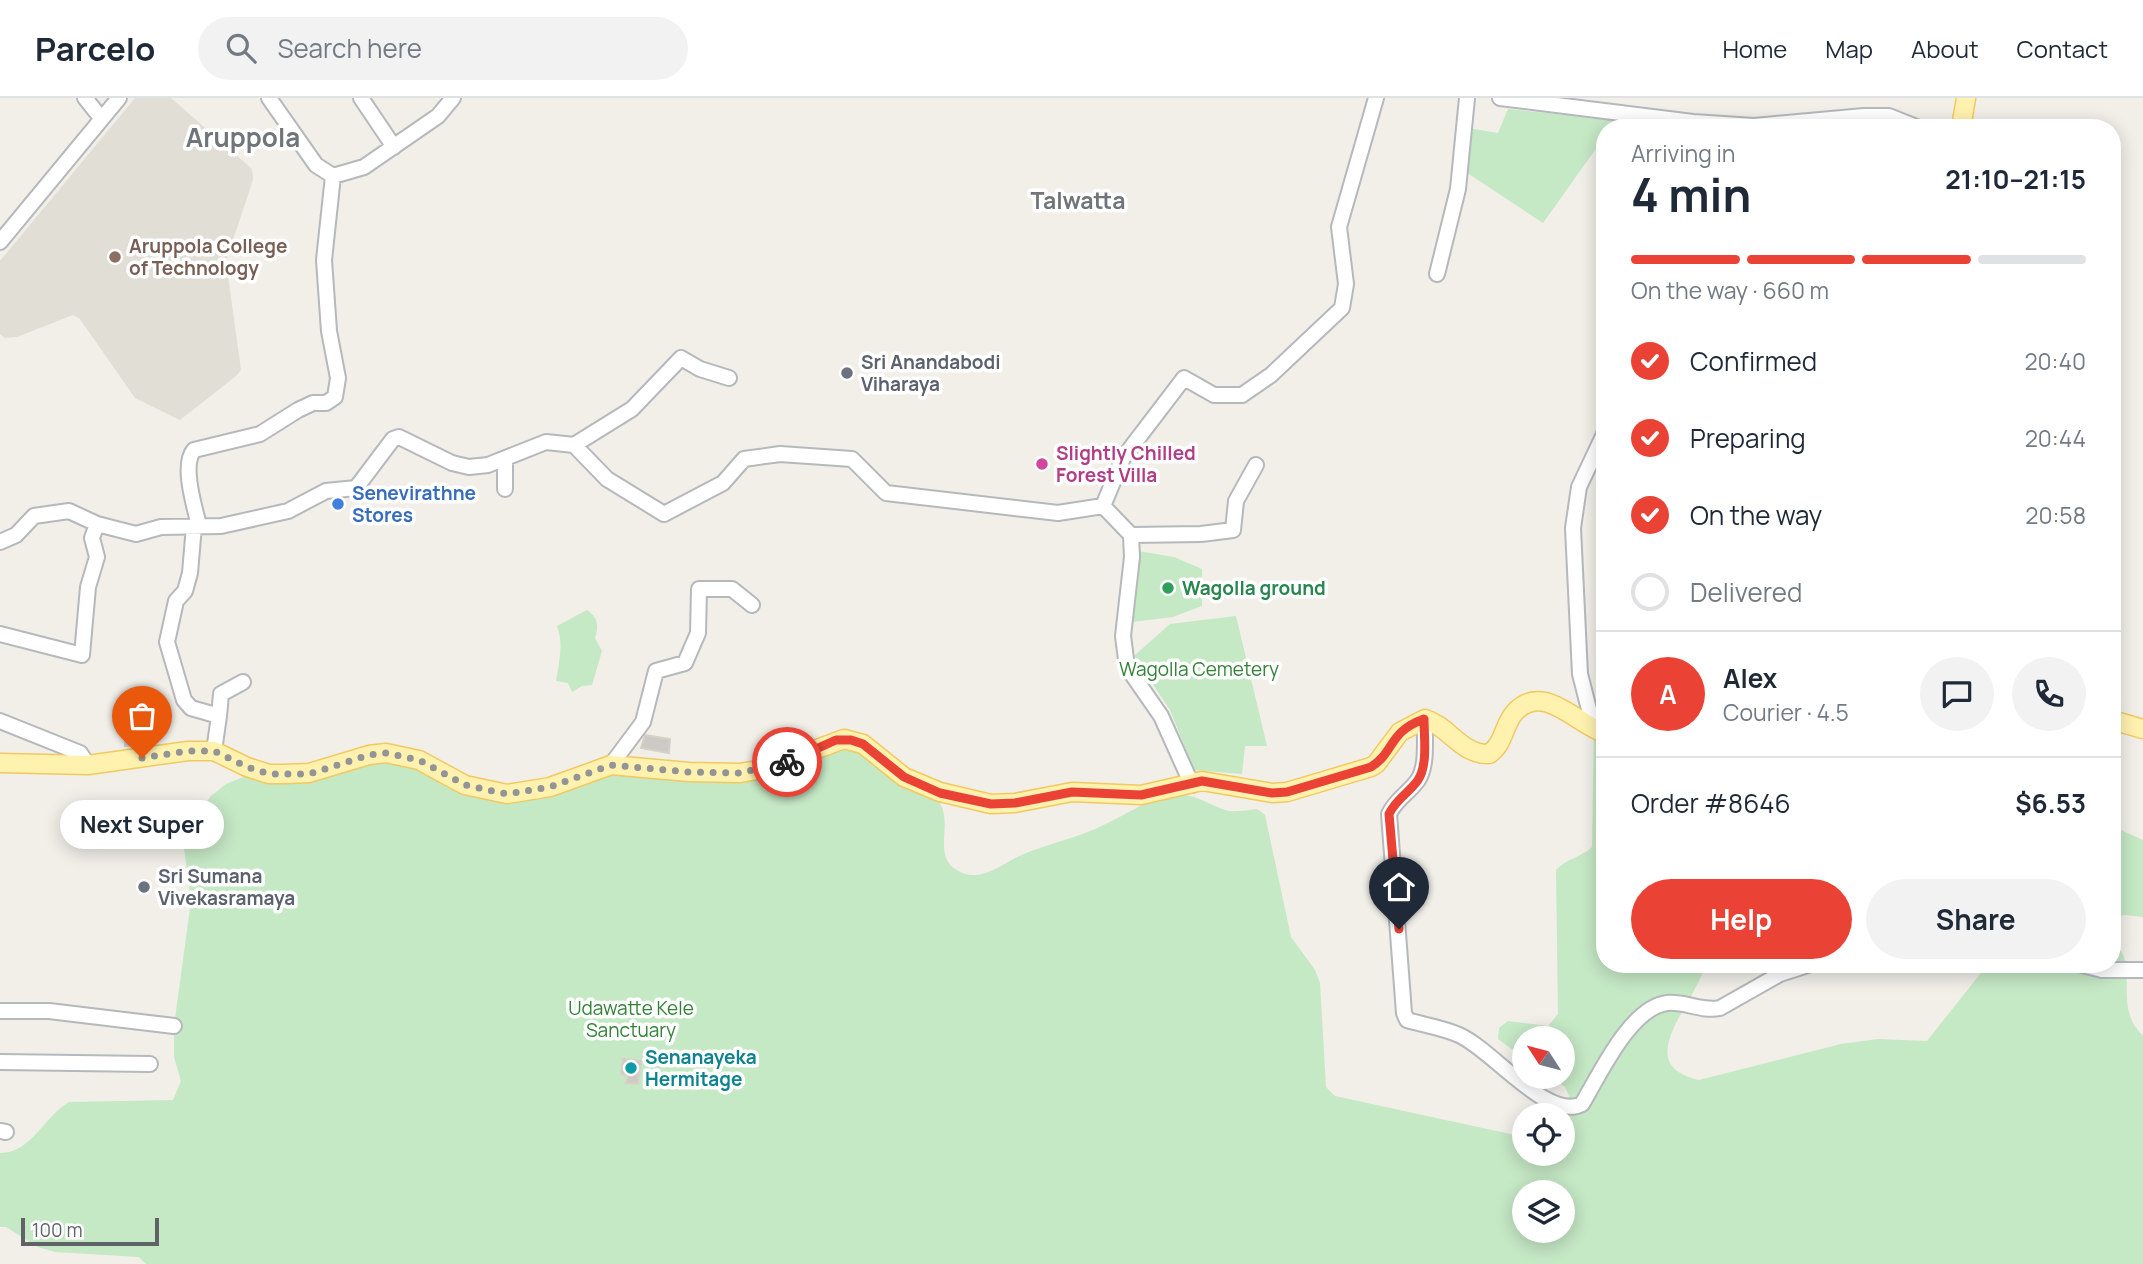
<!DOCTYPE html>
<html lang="en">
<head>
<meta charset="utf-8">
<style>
	body { margin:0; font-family:Manrope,sans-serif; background:#f2f2f3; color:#1f2937; height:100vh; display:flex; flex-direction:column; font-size:26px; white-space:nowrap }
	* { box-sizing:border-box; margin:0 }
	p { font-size:23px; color:#747a83 }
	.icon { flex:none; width:38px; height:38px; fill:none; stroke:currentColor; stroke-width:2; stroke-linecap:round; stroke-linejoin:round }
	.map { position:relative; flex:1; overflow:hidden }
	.drawer { position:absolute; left:1596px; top:21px; width:525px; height:854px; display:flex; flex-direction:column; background:#fff; border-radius:28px; box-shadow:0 4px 18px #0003 }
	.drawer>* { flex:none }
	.needle { width:46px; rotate:306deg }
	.tools { position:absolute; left:1512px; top:928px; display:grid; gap:14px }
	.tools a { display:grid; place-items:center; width:63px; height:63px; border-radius:50%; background:#fff; box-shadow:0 4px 18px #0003; font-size:35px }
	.scale { position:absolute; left:21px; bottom:18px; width:138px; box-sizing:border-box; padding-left:7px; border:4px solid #5f6368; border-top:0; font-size:19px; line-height:24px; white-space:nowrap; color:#5f6368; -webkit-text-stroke:5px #fff; paint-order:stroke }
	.pin { position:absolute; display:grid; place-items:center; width:60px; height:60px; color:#fff; margin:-72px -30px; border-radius:50% 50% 50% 0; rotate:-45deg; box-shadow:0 0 7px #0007 }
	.pin .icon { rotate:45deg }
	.courier { position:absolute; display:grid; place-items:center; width:70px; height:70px; margin:-35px; border:5px solid #ea4335; border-radius:50%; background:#fff; color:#222; box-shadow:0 2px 9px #0007 }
	.bubble { position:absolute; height:49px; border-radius:24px; background:#fff; box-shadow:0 4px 18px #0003; font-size:23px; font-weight:700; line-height:49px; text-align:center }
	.head em { font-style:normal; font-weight:700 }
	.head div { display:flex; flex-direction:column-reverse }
	.head { display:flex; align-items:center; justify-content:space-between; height:119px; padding:0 35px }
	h1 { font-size:46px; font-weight:700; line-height:52px }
	.bar { display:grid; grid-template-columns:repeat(4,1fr); gap:10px 7px; align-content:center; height:84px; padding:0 35px }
	.bar i { height:9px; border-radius:5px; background:#e0e1e3 }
	.bar .selected { background:#ea4335 }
	.bar p { grid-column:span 4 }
	.line { display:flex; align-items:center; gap:18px; padding:0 35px; border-top:2px solid #e0e1e3 }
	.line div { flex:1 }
	.round { display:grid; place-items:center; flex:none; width:74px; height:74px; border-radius:37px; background:#f2f2f3 }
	ol { padding:0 35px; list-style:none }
	li { display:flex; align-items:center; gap:21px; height:77px }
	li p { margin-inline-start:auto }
	li .icon { padding:7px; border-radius:50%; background:#ea4335; color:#fff; stroke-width:4 }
	li:last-child { color:#747a83 }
	li i { width:38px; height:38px; border:4px solid #e0e1e3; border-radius:50% }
	.action { display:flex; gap:14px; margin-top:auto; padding:14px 35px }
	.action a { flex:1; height:80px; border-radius:42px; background:#ea4335; color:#fff; font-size:28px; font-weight:700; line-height:80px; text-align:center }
	.action a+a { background:#f2f2f3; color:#1f2937 }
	header { display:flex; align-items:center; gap:42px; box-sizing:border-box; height:98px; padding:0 35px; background:#fff; border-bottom:2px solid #e0e1e3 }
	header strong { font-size:33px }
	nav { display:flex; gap:38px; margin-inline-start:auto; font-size:24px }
	.search { width:490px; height:63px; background:#f2f2f3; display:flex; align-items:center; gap:18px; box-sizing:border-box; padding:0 24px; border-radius:38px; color:#747a83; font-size:26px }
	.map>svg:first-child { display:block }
	.education { fill:#e1ded6 }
	.green { fill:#c5e8c5; fill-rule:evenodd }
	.building { fill:#cccac5; stroke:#d6d1c6; stroke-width:2 }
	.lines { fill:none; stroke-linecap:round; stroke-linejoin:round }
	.minor-casing { stroke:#b5b8bc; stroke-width:18 }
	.major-casing { stroke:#f2c960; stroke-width:21 }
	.minor { stroke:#fff; stroke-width:14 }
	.major { stroke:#fff2af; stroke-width:18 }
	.done { stroke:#929495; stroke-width:7; stroke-dasharray:0 12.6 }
	.route { stroke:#ea4335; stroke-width:9 }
	.education-dot { fill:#8d6e63; stroke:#fff; stroke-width:2.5 }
	.worship-dot { fill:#6b7280; stroke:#fff; stroke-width:2.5 }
	.hotel-dot { fill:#d1479c; stroke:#fff; stroke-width:2.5 }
	.shop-dot { fill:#3f7fe0; stroke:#fff; stroke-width:2.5 }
	.leisure-dot { fill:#2e9e5b; stroke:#fff; stroke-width:2.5 }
	.culture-dot { fill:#0f9aa8; stroke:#fff; stroke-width:2.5 }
	.labels { text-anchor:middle; stroke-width:7; stroke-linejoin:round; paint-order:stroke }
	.education-label { font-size:19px; font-weight:bold; fill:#785e54; stroke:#fff; text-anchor:start }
	.worship-label { font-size:19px; font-weight:bold; fill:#5b616d; stroke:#fff; text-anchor:start }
	.hotel-label { font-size:19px; font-weight:bold; fill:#b23c85; stroke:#fff; text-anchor:start }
	.shop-label { font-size:19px; font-weight:bold; fill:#366cbe; stroke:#fff; text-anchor:start }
	.leisure-label { font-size:19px; font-weight:bold; fill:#27864d; stroke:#fff; text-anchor:start }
	.park-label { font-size:19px; fill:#348238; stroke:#fff }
	.culture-label { font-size:19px; font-weight:bold; fill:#0d838f; stroke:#fff; text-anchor:start }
	.quarter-label { font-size:23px; font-weight:bold; fill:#70757a; stroke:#fff }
	.district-label { font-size:26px; font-weight:bold; fill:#70757a; stroke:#fff }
</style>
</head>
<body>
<header>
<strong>Parcelo</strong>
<div class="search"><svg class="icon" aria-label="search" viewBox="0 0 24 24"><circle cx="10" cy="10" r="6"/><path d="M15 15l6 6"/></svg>Search here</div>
<nav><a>Home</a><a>Map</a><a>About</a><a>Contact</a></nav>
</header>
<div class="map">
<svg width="2143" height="1166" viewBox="0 0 2143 1166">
	<rect width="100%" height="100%" fill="#f1efe8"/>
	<path class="education" d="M135,0H171L252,71L253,82L226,163L241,272L236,278L180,322L135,300L80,221L73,217L17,239L5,240L0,236V163Z"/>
	<path class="green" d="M1508,11L1616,22L1610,30H1605V38L1543,125L1466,74L1468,30L1498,35Z
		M1138,453L1174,459L1202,471V508L1173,519L1132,524Z
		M587,512C598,520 599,527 595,540L602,553L592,587L582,588L572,594L568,585L556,583C559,564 564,546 557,528Z
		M1236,518L1267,648H1245L1242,676L1194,672L1170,612L1134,558L1170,526Z
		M1594,631L1605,635V866H1705C1698,904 1628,966 1699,982L1841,946L1878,941L1927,943L1988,866H2112V843C2143,867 2110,906 2143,938V1166H146L139,1159L55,1154L38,1149L6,1129H0V1055C32,1055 44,1018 69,1004L173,1002L181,983L174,959V928L191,803L184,750L199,715L211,698L226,686L246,678L270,680L385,662H399L486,693L629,671L705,682L853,650L935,698C957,722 931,754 955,771C980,788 1001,765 1024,756C1045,747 1068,742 1090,733C1118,723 1148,698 1179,697C1198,696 1213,710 1230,713C1238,714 1248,712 1257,711L1265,717L1291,839L1315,872L1320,885L1326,989L1335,998L1524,1039V1055H1563V1017H1560L1569,998L1565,989L1550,978H1563V940H1524V960L1498,941L1499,930L1508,923L1548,928L1558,916L1556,772C1567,760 1580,760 1592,749ZM1524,1094H1563V1132H1524Z
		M2112,728L2143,742V819L2124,817L2112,820Z"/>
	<path class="building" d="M135,625H147V647L125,648V630H131Z
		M645,637L670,641L669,655L641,650Z
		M623,961L641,963L638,986L626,985L628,978L621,976Z"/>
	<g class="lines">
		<g class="minor-casing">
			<path id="minor" d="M85,0L101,20
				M269,0L316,67L333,78L364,69L438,18L453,0
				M361,0L394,49
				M1500,0L1693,24L1754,28L1864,18H1889L1919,30
				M0,144L119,0
				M1437,176L1458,91L1467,0
				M574,347L607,381L664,416L723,385L744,361L780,356L852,361L886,395L1058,415L1103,408
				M505,391V361
				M194,428L190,475L185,493L176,503L167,544L184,602L191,610L219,618L214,653
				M199,428C195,410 181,367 194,352L260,336L298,312L313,305H326L335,299L338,280L329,233L324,162L333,78
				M1131,437L1201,436L1233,432L1236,403L1256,367
				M0,444L16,437L34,418L69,413L97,426L136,436L161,429L221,428L288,413L326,393L356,390L393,341L399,339L452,365L469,369L488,367L546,344L574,347L632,311L681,260L700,271L729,280
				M0,536L82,557L88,489L97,459L92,440L97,426
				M219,618L221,596L243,584
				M1425,621C1424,639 1428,667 1418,682C1409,695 1396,701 1389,716L1404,915L1407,922C1424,927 1444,930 1459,937C1493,952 1548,1024 1582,1006C1600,976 1630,910 1667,905C1685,903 1702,914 1720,910L1780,876L1811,866
				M0,623L80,655L88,667
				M1594,631L1580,576L1573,430L1579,389L1605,334
				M611,667L643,624L656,573L685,565L698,535L699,491H732L752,507
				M1192,687L1161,618L1127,569L1123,538L1132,459L1131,437L1103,408L1123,360L1184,280L1214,297H1242L1271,277L1342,210L1346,186L1339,129L1376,0
				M2079,866L2102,872H2143
				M0,913H49L174,928
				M0,964L150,966
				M0,1033L6,1034"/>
		</g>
		<g class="major-casing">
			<path id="major" d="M1961,30L1966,0
				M2112,622L2143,631
				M0,665L88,667L188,653H214L247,669L269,676H284L309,675L369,657L386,655L419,662L465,687L507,696L550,689L611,667L689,674L740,675L763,671L844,641L863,646L904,679L940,694L991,706L1015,705L1072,694L1141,697L1202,683L1272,695L1287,694L1371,669L1376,666L1400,634L1425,621C1449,628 1461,657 1489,656C1505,645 1503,627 1515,614C1544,583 1578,628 1605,635"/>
		</g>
		<use href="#minor" class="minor"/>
		<use href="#major" class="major"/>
	</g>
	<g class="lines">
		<path class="done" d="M142,660L188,653H214L247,669L269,676H309L369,657L386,655L419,662L465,687L507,696L550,689L611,667L689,674L740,675L787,664"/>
		<path class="route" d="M787,664L836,642H851L863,646L904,679L940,695L991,706L1015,705L1072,694L1141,697L1202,683L1272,695L1287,694L1371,669C1395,654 1388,634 1424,621C1424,639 1428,667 1418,682C1409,695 1396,701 1389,716L1399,831"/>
	</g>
	<circle class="education-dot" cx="115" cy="159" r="7"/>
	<g class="worship-dot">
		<circle cx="847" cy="275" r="7"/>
		<circle cx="144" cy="789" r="7"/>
	</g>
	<circle class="hotel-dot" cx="1042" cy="366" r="7"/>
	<circle class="shop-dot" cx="338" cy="406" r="7"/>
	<circle class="leisure-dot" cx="1168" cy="490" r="7"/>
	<circle class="culture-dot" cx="631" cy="970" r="7"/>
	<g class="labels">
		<g class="education-label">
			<text x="129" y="155">Aruppola College<tspan x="129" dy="22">of Technology</tspan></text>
		</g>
		<g class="worship-label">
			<text x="861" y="271">Sri Anandabodi<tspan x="861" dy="22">Viharaya</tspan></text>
			<text x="158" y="785">Sri Sumana<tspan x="158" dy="22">Vivekasramaya</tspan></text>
		</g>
		<g class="hotel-label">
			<text x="1056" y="362">Slightly Chilled<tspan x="1056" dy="22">Forest Villa</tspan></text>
		</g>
		<g class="shop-label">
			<text x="352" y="402">Senevirathne<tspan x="352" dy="22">Stores</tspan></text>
		</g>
		<g class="leisure-label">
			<text x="1182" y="497">Wagolla ground</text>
		</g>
		<g class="park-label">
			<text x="1199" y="578">Wagolla Cemetery</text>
			<text x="631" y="917">Udawatte Kele<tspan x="631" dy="22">Sanctuary</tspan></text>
		</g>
		<g class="culture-label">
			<text x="645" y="966">Senanayeka<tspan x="645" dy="22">Hermitage</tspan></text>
		</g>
		<g class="quarter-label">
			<text x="1078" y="111">Talwatta</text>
		</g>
		<g class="district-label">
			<text x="243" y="49">Aruppola</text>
		</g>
	</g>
</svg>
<div class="tools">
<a><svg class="needle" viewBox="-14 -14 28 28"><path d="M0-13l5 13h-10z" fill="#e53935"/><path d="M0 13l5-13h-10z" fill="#747a83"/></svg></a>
<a><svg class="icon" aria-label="locate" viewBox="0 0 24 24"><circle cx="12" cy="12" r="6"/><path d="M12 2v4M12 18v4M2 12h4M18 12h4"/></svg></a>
<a><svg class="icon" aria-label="layers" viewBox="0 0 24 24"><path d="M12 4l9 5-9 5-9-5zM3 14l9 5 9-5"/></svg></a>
</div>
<div class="scale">100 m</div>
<div class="pin" style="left:142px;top:660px;background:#ea580c"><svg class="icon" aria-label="bag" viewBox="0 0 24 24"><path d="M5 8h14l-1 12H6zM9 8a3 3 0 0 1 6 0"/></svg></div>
<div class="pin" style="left:1399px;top:831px;background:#1f2937"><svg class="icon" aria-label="home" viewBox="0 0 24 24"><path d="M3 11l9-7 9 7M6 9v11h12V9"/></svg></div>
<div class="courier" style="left:787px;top:664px"><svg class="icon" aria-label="bike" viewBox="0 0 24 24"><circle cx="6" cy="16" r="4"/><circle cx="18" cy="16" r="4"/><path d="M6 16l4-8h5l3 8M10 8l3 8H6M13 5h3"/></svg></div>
<div class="bubble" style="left:60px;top:702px;width:164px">Next Super</div>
<section class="drawer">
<div class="head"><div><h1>4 min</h1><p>Arriving in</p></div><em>21:10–21:15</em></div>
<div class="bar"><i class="selected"></i><i class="selected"></i><i class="selected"></i><i></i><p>On the way · 660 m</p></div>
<ol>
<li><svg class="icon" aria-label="check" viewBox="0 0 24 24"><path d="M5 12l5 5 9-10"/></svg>Confirmed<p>20:40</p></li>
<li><svg class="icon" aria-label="check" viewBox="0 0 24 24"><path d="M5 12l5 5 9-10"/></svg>Preparing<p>20:44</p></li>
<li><svg class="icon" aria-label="check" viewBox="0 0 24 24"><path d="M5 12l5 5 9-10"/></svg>On the way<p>20:58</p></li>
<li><i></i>Delivered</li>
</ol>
<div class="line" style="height:126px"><b class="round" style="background:#ea4335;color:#fff">A</b><div><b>Alex</b><p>Courier · 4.5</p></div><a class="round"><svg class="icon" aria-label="chat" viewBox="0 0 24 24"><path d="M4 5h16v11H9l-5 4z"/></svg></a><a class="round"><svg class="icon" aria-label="phone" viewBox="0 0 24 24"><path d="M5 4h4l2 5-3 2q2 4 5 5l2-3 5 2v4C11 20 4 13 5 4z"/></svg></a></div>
<div class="line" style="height:91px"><div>Order #8646</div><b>$6.53</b></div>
<div class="action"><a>Help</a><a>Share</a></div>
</section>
</div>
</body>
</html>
